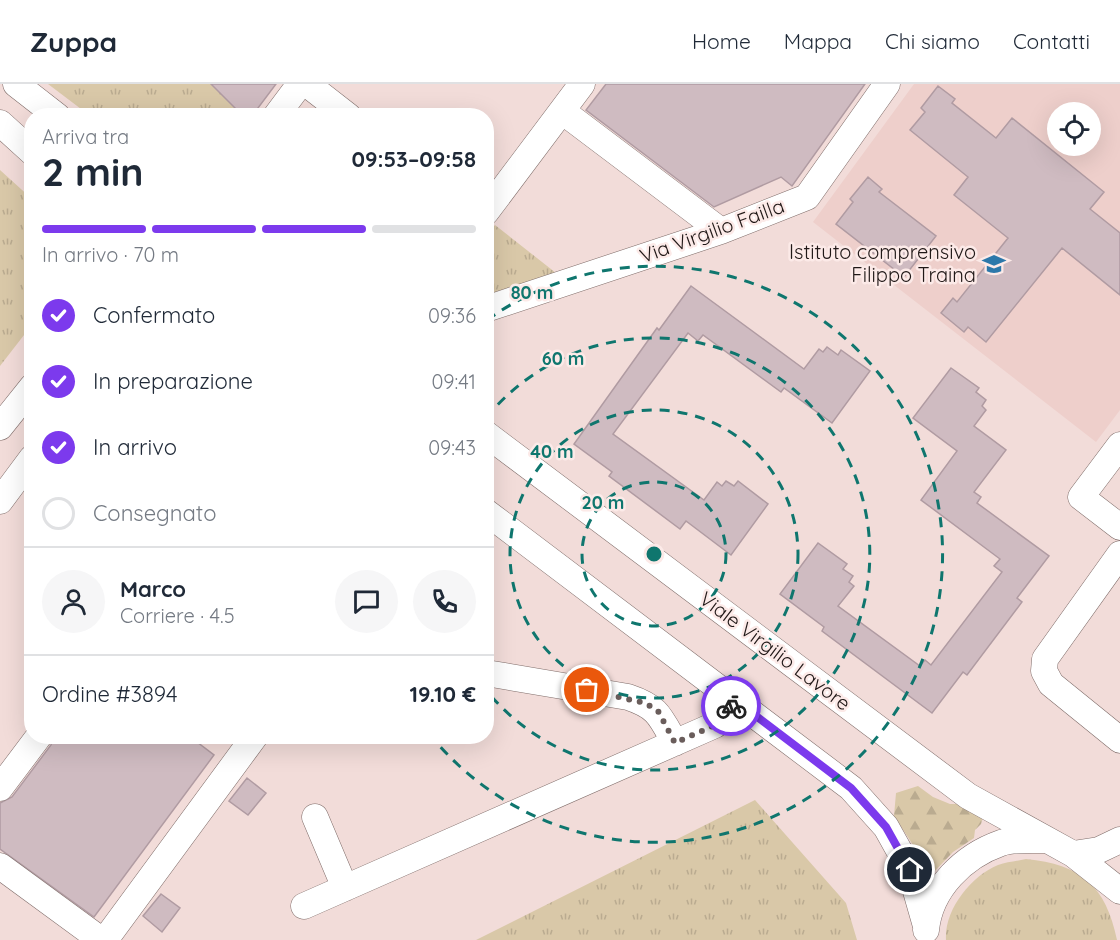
<!DOCTYPE html>
<html lang="it">
<head>
<meta charset="utf-8">
<style>
	body { margin:0; font-family:Quicksand,sans-serif; background:#f6f6f7; color:#1f2937; height:100vh; display:flex; flex-direction:column; font-size:22px; white-space:nowrap }
	* { box-sizing:border-box; margin:0 }
	p { font-size:20px; color:#747a83 }
	.icon { flex:none; width:33px; height:33px; fill:none; stroke:currentColor; stroke-width:2; stroke-linecap:round; stroke-linejoin:round }
	.map { position:relative; flex:1; overflow:hidden }
	.drawer { position:absolute; left:24px; top:24px; width:470px; height:636px; display:flex; flex-direction:column; background:#fff; border-radius:24px; box-shadow:0 6px 24px #0002 }
	.drawer>* { flex:none }
	.buttons { position:absolute; left:1047px; top:18px; display:grid; gap:12px }
	.buttons a { display:grid; place-items:center; width:54px; height:54px; border-radius:50%; background:#fff; box-shadow:0 6px 24px #0002; font-size:30px }
	.pin { position:absolute; display:grid; place-items:center; width:51px; height:51px; color:#fff; margin:-26px; border:3px solid #fff; border-radius:50%; box-shadow:0 2px 6px #0007 }
	.courier { position:absolute; display:grid; place-items:center; width:60px; height:60px; margin:-30px; border:4px solid #7c3aed; border-radius:50%; background:#fff; color:#222; box-shadow:0 2px 8px #0007 }
	.summary em { font-style:normal; font-weight:700 }
	.summary div { display:flex; flex-direction:column-reverse }
	.summary { display:flex; align-items:center; justify-content:space-between; height:102px; padding:0 18px }
	h1 { font-size:39px; font-weight:700; line-height:45px }
	.bar { display:grid; grid-template-columns:repeat(4,1fr); gap:9px 6px; align-content:center; height:72px; padding:0 18px }
	.bar i { height:8px; border-radius:4px; background:#e0e1e3 }
	.bar .selected { background:#7c3aed }
	.bar p { grid-column:span 4 }
	.line { display:flex; align-items:center; gap:15px; padding:0 18px; border-top:2px solid #e0e1e3 }
	.line div { flex:1 }
	.round { display:grid; place-items:center; flex:none; width:63px; height:63px; border-radius:32px; background:#f6f6f7 }
	ol { padding:0 18px; list-style:none }
	li { display:flex; align-items:center; gap:18px; height:66px }
	li p { margin-inline-start:auto }
	li .icon { padding:6px; border-radius:50%; background:#7c3aed; color:#fff; stroke-width:4 }
	li:last-child { color:#747a83 }
	li i { width:33px; height:33px; border:3px solid #e0e1e3; border-radius:50% }
	header { display:flex; align-items:center; gap:36px; box-sizing:border-box; height:84px; padding:0 30px; background:#fff; border-bottom:2px solid #e0e1e3 }
	header strong { font-size:28px }
	nav { display:flex; gap:33px; margin-inline-start:auto; font-size:21px }
	.map>svg:first-child { display:block }
	.built { fill:#eecfcb; fill-rule:evenodd }
	.grass { fill:url(#grass-tufts) }
	.forest { fill:url(#forest-firs) }
	.building { fill:#cfbbc1; stroke:#b09ba2; stroke-width:1.5 }
	.lines { fill:none; stroke-linecap:round; stroke-linejoin:round }
	.minor-casing { stroke:#7f6c69; stroke-width:27 }
	.minor { stroke:#fff; stroke-width:26 }
	.done { stroke:#6a5d5b; stroke-width:6; stroke-dasharray:0 10.8 }
	.route { stroke:#7c3aed; stroke-width:8 }
	.ring { fill:none; stroke:#0f766e; stroke-width:3; stroke-dasharray:10 8 }
	.labels { text-anchor:middle; stroke-width:5; stroke-linejoin:round; paint-order:stroke }
	.street-label { font-size:20px; fill:#201817; stroke:#fceae8 }
	.poi-label { font-size:20px; fill:#201817; stroke:#fceae8; text-anchor:end }
	.centre { fill:#0f766e; stroke:#fceae8; stroke-width:3 }
	.ring-label { font-size:18px; text-anchor:middle; font-weight:bold; fill:#0f766e; stroke:#fceae8; stroke-width:5; stroke-linejoin:round; paint-order:stroke }
</style>
</head>
<body>
<header>
<strong>Zuppa</strong>
<nav><a>Home</a><a>Mappa</a><a>Chi siamo</a><a>Contatti</a></nav>
</header>
<div class="map">
<svg width="1120" height="856" viewBox="0 0 1120 856">
	<defs>
		<pattern id="grass-tufts" width="24" height="20" patternUnits="userSpaceOnUse" patternTransform="scale(1.5)"><rect width="24" height="20" fill="#d9c8a8"/><path d="M3 7l-1-3M5 7V3M7 7l1-3M15 17l-1-3M17 17v-4M19 17l1-3" fill="none" stroke="#baab90"/></pattern>
		<pattern id="forest-firs" width="22" height="20" patternUnits="userSpaceOnUse" patternTransform="scale(1.5)"><rect width="22" height="20" fill="#d9c8a8"/><path d="M5 1l3.5 6h-7zM16 11l3.5 6h-7z" fill="#baab90"/></pattern>
	</defs>
	<rect width="100%" height="100%" fill="#f2dcd9"/>
	<path class="built" d="M914,0H1120V326L1096,358L813,138ZM1058,28H1090V62H1058Z"/>
	<path class="grass" d="M48,0H211L243,31H89Z
		M0,86L32,115L31,242L0,282Z
		M495,141L556,189L486,211V151Z
		M755,716L846,819L857,856H476Z
		M1026,775C1081,780 1106,802 1117,856H946C944,826 971,792 998,781C1007,778 1017,777 1026,775Z"/>
	<path class="forest" d="M918,702L933,713L950,720H961L983,733L981,740L975,746L974,754L953,768L933,789H926L915,764L894,732L896,709Z"/>
	<path class="building" d="M211,0H276L252,32H243Z
		M606,0H865L792,102L781,93L714,123L586,26Z
		M938,2L955,15L952,19L996,54L1012,34L1104,108L1090,125L1120,149V211L1062,164L986,258L968,243L964,248L941,229L953,214L957,218L1008,154L954,111L968,93L910,46L925,28L921,24Z
		M868,93L882,105L879,108L936,152L904,193L836,140L853,118L850,115Z
		M691,202L804,285L819,265L823,268L827,263L838,271L841,266L870,287L832,339L784,304L781,308L703,251L698,257L688,249L613,350L704,416L717,398L722,402L726,397L734,402L738,397L768,420L731,471L686,437L680,445L609,392L612,388L574,360L657,244L659,246Z
		M951,284L979,304L976,308L986,316L982,322L986,326L974,342L1006,366L974,408L981,413L977,419L1049,472L1017,514L1022,518L967,591L963,588L932,629L822,547L824,543L780,510L818,459L847,480L843,485L853,492L849,498L854,502L838,522L920,582L925,576L931,581L1002,488L994,482L1000,475L921,416L957,367L913,334Z
		M54,652H189L214,671L94,833L0,765V719L12,713L51,661Z
		M247,694L266,709L248,731L229,717Z
		M161,810L180,824L162,848L143,832Z"/>
	<g class="lines">
		<g class="minor-casing">
			<path id="minor" d="M16,0L57,32
				M307,0L348,32
				M562,27L721,147
				M276,32L300,0
				M0,39L32,68
				M486,128L582,0
				M486,225L721,147L807,113L887,0
				M0,343L32,303
				M486,350L968,712L1073,770L1120,807
				M1120,361L1081,413L1120,443
				M0,417L32,374
				M486,428L851,704L886,743L910,786L926,842
				M1120,470L1045,575L1044,587L1051,600L1120,656
				M486,589L628,613C658,623 660,632 675,659
				M0,704L39,652
				M315,733L345,804
				M1073,770L1099,766L1120,756
				M0,782L101,856
				M304,822L715,641L735,617
				M926,846C930,804 964,772 1001,759C1014,755 1031,756 1043,756
				M105,856L255,652"/>
		</g>
		<use href="#minor" class="minor"/>
	</g>
	<g class="lines">
		<path class="done" d="M587,606L645,619L658,627L675,659L715,641L731,622"/>
		<path class="route" d="M731,622L735,616L851,704L886,743L910,786"/>
	</g>
	<g class="ring">
		<circle cx="654" cy="470" r="72"/>
		<circle cx="654" cy="470" r="144"/>
		<path d="M486 334A216 216 0 1 1 486 606"/>
		<path d="M487 236A288 288 0 1 1 432 653"/>
	</g>
	<defs>
		<g id="school-bare" transform="scale(1.8)"><path d="M0-5L7-2L0 1L-7-2ZM-4 1L0 2.5L4 1V4Q0 6-4 4Z" fill="#2c78aa" stroke="#fceae8" stroke-width="2.5" paint-order="stroke"/></g>
	</defs>
	<g fill-rule="evenodd">
		<use href="#school-bare" x="994" y="180"/>
	</g>
	<g class="labels">
		<g class="street-label">
			<text transform="translate(712 147) rotate(-20)" y="7">Via Virgilio Failla</text>
			<text transform="translate(775 567) rotate(37)" y="7">Viale Virgilio Lavore</text>
		</g>
		<g class="poi-label">
			<text x="976" y="175">Istituto comprensivo<tspan x="976" dy="23">Filippo Traina</tspan></text>
		</g>
	</g>
	<circle cx="654" cy="470" r="9" class="centre"/>
	<g class="ring-label">
		<text x="532" y="215">80 m</text>
		<text x="563" y="281">60 m</text>
		<text x="552" y="374">40 m</text>
		<text x="603" y="425">20 m</text>
	</g>
</svg>
<div class="buttons">
<a><svg class="icon" aria-label="locate" viewBox="0 0 24 24"><circle cx="12" cy="12" r="6"/><path d="M12 2v4M12 18v4M2 12h4M18 12h4"/></svg></a>
</div>
<div class="pin" style="left:587px;top:606px;background:#ea580c"><svg class="icon" aria-label="bag" viewBox="0 0 24 24"><path d="M5 8h14l-1 12H6zM9 8a3 3 0 0 1 6 0"/></svg></div>
<div class="pin" style="left:910px;top:786px;background:#1f2937"><svg class="icon" aria-label="home" viewBox="0 0 24 24"><path d="M3 11l9-7 9 7M6 9v11h12V9"/></svg></div>
<div class="courier" style="left:731px;top:622px"><svg class="icon" aria-label="bike" viewBox="0 0 24 24"><circle cx="6" cy="16" r="4"/><circle cx="18" cy="16" r="4"/><path d="M6 16l4-8h5l3 8M10 8l3 8H6M13 5h3"/></svg></div>
<section class="drawer">
<div class="summary"><div><h1>2 min</h1><p>Arriva tra</p></div><em>09:53–09:58</em></div>
<div class="bar"><i class="selected"></i><i class="selected"></i><i class="selected"></i><i></i><p>In arrivo · 70 m</p></div>
<ol>
<li><svg class="icon" aria-label="check" viewBox="0 0 24 24"><path d="M5 12l5 5 9-10"/></svg>Confermato<p>09:36</p></li>
<li><svg class="icon" aria-label="check" viewBox="0 0 24 24"><path d="M5 12l5 5 9-10"/></svg>In preparazione<p>09:41</p></li>
<li><svg class="icon" aria-label="check" viewBox="0 0 24 24"><path d="M5 12l5 5 9-10"/></svg>In arrivo<p>09:43</p></li>
<li><i></i>Consegnato</li>
</ol>
<div class="line" style="height:108px"><a class="round"><svg class="icon" aria-label="person" viewBox="0 0 24 24"><circle cx="12" cy="8" r="4"/><path d="M4 21q1-7 8-7t8 7"/></svg></a><div><b>Marco</b><p>Corriere · 4.5</p></div><a class="round"><svg class="icon" aria-label="chat" viewBox="0 0 24 24"><path d="M4 5h16v11H9l-5 4z"/></svg></a><a class="round"><svg class="icon" aria-label="phone" viewBox="0 0 24 24"><path d="M5 4h4l2 5-3 2q2 4 5 5l2-3 5 2v4C11 20 4 13 5 4z"/></svg></a></div>
<div class="line" style="height:78px"><div>Ordine #3894</div><b>19.10 €</b></div>
</section>
</div>
</body>
</html>
